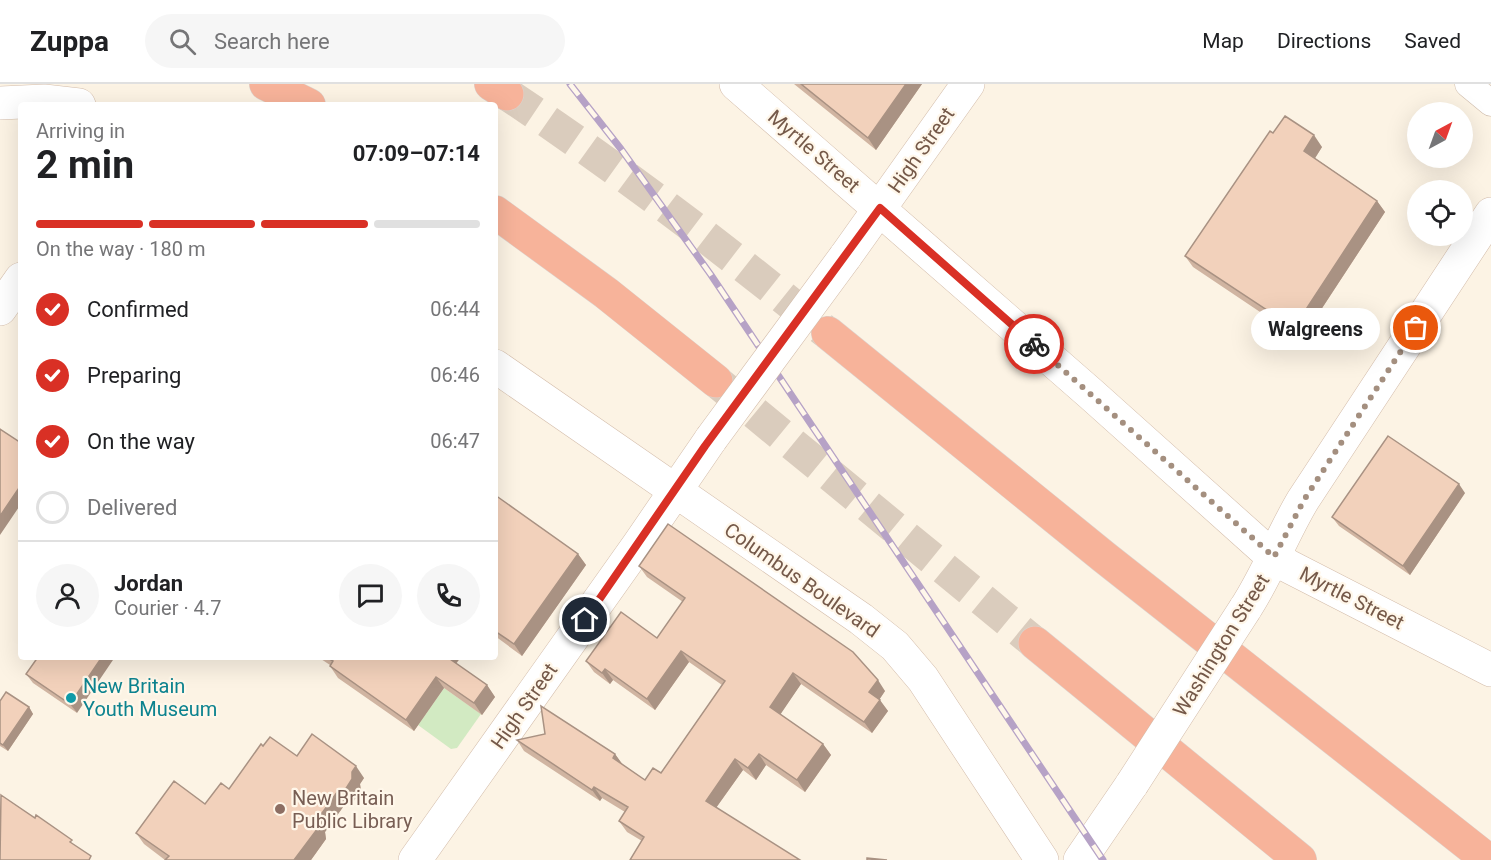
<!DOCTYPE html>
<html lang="en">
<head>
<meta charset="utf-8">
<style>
	body { margin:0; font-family:Roboto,sans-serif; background:#f6f6f6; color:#202124; height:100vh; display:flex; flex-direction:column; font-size:22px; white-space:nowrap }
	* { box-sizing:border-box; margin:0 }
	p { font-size:20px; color:#757577 }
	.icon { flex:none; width:33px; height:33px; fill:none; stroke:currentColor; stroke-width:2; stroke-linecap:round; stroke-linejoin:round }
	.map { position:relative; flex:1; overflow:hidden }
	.drawer { position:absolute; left:18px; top:18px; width:480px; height:558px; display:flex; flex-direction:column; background:#fff; border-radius:6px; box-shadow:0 6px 24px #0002 }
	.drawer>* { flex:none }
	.needle { width:39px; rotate:41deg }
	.buttons { position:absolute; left:1407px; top:18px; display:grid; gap:12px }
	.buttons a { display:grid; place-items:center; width:66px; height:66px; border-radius:50%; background:#fff; box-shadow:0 6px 24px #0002; font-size:30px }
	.pin { position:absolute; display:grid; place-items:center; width:51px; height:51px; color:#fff; margin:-26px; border:3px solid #fff; border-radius:50%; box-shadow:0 2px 6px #0007 }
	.courier { position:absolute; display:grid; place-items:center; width:60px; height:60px; margin:-30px; border:4px solid #d93025; border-radius:50%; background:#fff; color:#222; box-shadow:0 2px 8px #0007 }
	.bubble { position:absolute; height:42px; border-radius:21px; background:#fff; box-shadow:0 6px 24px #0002; font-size:20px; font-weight:700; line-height:42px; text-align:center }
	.headline em { font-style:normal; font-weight:700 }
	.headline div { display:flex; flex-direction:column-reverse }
	.headline { display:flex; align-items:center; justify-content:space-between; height:102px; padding:0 18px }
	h1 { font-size:39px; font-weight:700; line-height:45px }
	.bar { display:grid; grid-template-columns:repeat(4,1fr); gap:9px 6px; align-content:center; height:72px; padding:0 18px }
	.bar i { height:8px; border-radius:4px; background:#e0e0e0 }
	.bar .selected { background:#d93025 }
	.bar p { grid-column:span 4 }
	.line { display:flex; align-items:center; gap:15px; padding:0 18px; border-top:2px solid #e0e0e0 }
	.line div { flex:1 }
	.round { display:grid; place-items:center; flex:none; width:63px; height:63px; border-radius:32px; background:#f6f6f6 }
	ol { padding:0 18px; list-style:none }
	li { display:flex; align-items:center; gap:18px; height:66px }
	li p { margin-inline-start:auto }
	li .icon { padding:6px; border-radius:50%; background:#d93025; color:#fff; stroke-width:4 }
	li:last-child { color:#757577 }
	li i { width:33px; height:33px; border:3px solid #e0e0e0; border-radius:50% }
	header { display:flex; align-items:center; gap:36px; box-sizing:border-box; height:84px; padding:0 30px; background:#fff; border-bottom:2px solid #e0e0e0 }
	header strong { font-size:28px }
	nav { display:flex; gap:33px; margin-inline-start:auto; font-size:21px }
	.search { width:420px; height:54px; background:#f6f6f6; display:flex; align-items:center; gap:15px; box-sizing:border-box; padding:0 21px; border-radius:33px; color:#757577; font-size:22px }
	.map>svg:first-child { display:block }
	.green { fill:#d2eac2 }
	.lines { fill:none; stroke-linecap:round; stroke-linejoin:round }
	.highway-tunnel { stroke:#daccbd; stroke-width:33; stroke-dasharray:33 16; stroke-linecap:butt }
	.street-casing { stroke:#d0bdad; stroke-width:27 }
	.secondary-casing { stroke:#d3bcaa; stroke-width:34 }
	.highway-casing { stroke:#dbd4d0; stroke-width:34 }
	.street { stroke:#fff; stroke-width:26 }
	.secondary { stroke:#fff; stroke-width:33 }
	.highway { stroke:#f7b39a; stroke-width:33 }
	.rail-casing { stroke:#b6a2c6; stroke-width:7 }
	.rail { stroke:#fff7ea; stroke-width:4.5; stroke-dasharray:14; stroke-linecap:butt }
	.secondary-bridge-casing { stroke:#d3bcaa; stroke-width:34; stroke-linecap:butt }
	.secondary-bridge { stroke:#fff; stroke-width:33 }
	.wall { fill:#d0b4a1 }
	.shaded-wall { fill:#a99283 }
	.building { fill:#f2d1bb; stroke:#a99283; stroke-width:1.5 }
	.done { stroke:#a48f7f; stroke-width:6; stroke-dasharray:0 10.8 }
	.route { stroke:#d93025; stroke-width:8 }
	.culture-dot { fill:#0f9aa8; stroke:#fff7ea; stroke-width:2 }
	.education-dot { fill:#8d6e63; stroke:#fff7ea; stroke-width:2 }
	.labels { text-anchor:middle; stroke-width:4.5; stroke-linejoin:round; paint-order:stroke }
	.street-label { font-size:20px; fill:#755949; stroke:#fff7ea }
	.culture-label { font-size:20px; fill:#0d838f; stroke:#fff7ea; text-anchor:start }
	.education-label { font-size:20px; fill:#785e54; stroke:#fff7ea; text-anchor:start }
</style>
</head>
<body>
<header>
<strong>Zuppa</strong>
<div class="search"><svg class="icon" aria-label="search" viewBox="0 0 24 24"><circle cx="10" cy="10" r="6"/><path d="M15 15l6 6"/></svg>Search here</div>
<nav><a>Map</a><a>Directions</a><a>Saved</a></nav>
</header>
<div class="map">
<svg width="1491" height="776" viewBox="0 0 1491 776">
	<rect width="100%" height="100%" fill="#fcf3e4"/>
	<path class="green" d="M444,604L481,630L457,664L451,665L418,641Z"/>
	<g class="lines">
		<path class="highway-tunnel" d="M507,10C618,84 723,164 826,248
			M717,298L1035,559"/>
		<g class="street-casing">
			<path id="street" d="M1468,0L1491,19"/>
		</g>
		<g class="secondary-casing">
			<path id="secondary" d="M736,0L1091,310L1264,465L1288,482L1491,586
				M0,19L44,17L79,21
				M845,173L968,0
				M0,225L21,195
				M495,282L861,535L895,562L923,595L1042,776
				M1245,525C1268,490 1282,451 1303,416L1491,130
				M415,776L639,460L711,355
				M1080,776L1132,700"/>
		</g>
		<g class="highway-casing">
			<path id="highway" d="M266,0L309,21
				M491,0L507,10
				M495,128L606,209L716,297
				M828,249L1104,473L1488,776
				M1035,559L1300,776"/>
		</g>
		<use href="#street" class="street"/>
		<use href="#secondary" class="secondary"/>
		<use href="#highway" class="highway"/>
		<g class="rail-casing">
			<path id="rail" d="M570,0L621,65L711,191L1103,776"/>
		</g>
		<use href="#rail" class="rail"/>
		<g class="secondary-bridge-casing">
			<path id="secondary-bridge" d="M711,355L845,173
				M1132,700L1245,525"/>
		</g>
		<use href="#secondary-bridge" class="secondary-bridge"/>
	</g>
	<path class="wall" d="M794,0H922L876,66Z
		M1273,49L1322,63L1315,74L1377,117L1385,128L1311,241L1287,246L1193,183L1185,172Z
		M1465,409L1410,491L1339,442L1332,433Z
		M495,411L578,470L586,481L522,572L495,552Z
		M639,482L885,607L879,616L888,627L872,649L801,600L780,630L823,660L831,671L805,708L766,681L756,696L743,686L716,724L642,757L627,748L619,737L625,728L602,714L600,717L524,667L517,656L615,670L622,680L645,696L661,689L722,601L689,578L655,626L613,596L610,600L594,588L586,577L657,554L683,518L647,493Z
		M38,573L77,629L33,599L26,590Z
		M318,573H461L456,580L487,601L495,613L482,631L444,604L414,647L338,594L330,582V581Z
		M0,617L29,623L33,630L8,667L0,662Z
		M263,662L364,694L360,700L361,707L353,718L346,719L325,748L326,755L311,776H165L144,760L136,749L205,720L229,705Z"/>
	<path class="shaded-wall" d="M906,0H922L876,66L868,54Z
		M1314,51L1322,63L1312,79L1304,67Z
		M1377,117L1385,128L1311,241L1303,230Z
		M1459,400L1465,409L1410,491L1403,482Z
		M21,401V420L0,451V432Z
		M578,470L586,481L522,572L514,560Z
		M681,567L689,578L655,626L647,615Z
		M102,573H115L77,629L70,620Z
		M446,573H461L453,583Z
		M605,585L613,596L610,600L602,589Z
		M793,589L801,600L778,634L770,623Z
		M436,593L444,604L414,647L406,636Z
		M878,596L885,607L877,619L869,608Z
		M487,601L495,613L482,631L474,619Z
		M880,616L888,627L872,649L864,638Z
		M29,623L33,630L8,667L3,661Z
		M823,660L831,671L805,708L797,696Z
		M615,670L623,681L613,674Z
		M759,670L766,681L756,696L748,684Z
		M735,675L743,686L713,728L706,717Z
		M356,682L364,694L360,700L361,707L353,718L345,706L352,688Z
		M594,703L602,714L600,717L592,706Z
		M338,707L346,719L325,748L326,755L311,776H294L317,736Z"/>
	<path class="building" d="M801,0H906L868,54Z
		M1285,32L1314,51L1304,67L1377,117L1303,230L1279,234L1185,172L1270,47L1273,49Z
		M0,345L21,359V401L0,432Z
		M1388,352L1459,400L1403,482L1332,433Z
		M495,411L578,470L514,560L495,547Z
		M668,440L853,568L878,596L869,608L880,616L864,638L793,589L770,623L823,660L797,696L759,670L748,684L735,675L706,717L800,776H630L644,753L619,737L628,723L594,703L592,706L517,656L545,650L541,622L615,670L613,674L645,696L653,684L661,689L725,597L681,567L647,615L605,585L602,589L586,577L621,528L657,554L685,514L639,482Z
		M38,573H102L70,620L26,590Z
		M326,573H447L487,601L474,619L436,593L406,636L330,582L333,577Z
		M6,608L29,623L3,661L0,659V617Z
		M312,650L356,682L352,688V695L345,706L338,707L317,736L318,744L294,776H165L169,772L136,749L174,697L205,720L221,699L229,705L261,660L263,662L270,653L297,672Z
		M1,711L35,734L36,731L72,756L70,758L91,772L89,776H0Z
		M867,774L887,776H867Z"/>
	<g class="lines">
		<path class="done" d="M1034,260L1274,473L1304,416L1416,244"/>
		<path class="route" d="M585,536L705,362L880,124L1034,260"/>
	</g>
	<circle class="culture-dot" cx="71" cy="614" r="6"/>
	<circle class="education-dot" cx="280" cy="725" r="6"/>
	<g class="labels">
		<g class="street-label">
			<text transform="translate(921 66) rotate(-55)" y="7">High Street</text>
			<text transform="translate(814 67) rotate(41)" y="7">Myrtle Street</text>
			<text transform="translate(802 496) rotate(35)" y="7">Columbus Boulevard</text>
			<text transform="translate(1352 514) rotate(27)" y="7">Myrtle Street</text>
			<text transform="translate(1221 561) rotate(-58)" y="7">Washington Street</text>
			<text transform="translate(524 622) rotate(-55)" y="7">High Street</text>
		</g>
		<g class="culture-label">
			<text x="83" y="609">New Britain<tspan x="83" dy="23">Youth Museum</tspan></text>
		</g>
		<g class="education-label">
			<text x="292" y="721">New Britain<tspan x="292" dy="23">Public Library</tspan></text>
		</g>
	</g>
</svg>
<div class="buttons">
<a><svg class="needle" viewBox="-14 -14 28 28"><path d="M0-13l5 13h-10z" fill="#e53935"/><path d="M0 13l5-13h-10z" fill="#757577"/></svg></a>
<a><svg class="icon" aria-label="locate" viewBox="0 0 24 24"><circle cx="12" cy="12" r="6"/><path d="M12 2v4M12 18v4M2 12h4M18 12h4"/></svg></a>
</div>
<div class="pin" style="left:1416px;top:244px;background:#ea580c"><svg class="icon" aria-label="bag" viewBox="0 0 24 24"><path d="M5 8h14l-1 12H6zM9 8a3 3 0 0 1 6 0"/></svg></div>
<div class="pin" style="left:585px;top:536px;background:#1f2937"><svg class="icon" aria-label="home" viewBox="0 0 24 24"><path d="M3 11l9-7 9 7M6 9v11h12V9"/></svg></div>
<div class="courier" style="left:1034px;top:260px"><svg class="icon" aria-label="bike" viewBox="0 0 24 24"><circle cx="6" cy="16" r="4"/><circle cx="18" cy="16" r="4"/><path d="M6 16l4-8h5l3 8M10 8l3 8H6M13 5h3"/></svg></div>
<div class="bubble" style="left:1251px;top:224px;width:129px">Walgreens</div>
<section class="drawer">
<div class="headline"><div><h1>2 min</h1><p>Arriving in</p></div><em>07:09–07:14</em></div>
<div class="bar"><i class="selected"></i><i class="selected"></i><i class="selected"></i><i></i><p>On the way · 180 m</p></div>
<ol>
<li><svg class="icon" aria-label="check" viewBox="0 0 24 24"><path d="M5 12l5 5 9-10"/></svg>Confirmed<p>06:44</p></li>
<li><svg class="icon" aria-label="check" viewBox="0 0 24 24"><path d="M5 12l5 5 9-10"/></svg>Preparing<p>06:46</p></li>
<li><svg class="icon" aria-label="check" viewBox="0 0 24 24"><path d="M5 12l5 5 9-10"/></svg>On the way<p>06:47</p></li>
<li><i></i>Delivered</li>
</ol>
<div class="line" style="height:108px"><a class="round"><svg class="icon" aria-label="person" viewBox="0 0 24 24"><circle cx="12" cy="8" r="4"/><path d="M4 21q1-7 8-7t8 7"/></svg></a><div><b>Jordan</b><p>Courier · 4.7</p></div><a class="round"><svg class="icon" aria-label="chat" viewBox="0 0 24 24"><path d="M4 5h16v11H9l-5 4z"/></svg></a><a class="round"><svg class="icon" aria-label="phone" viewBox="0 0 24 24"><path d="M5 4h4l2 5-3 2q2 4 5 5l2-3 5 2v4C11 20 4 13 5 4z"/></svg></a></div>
</section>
</div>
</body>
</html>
